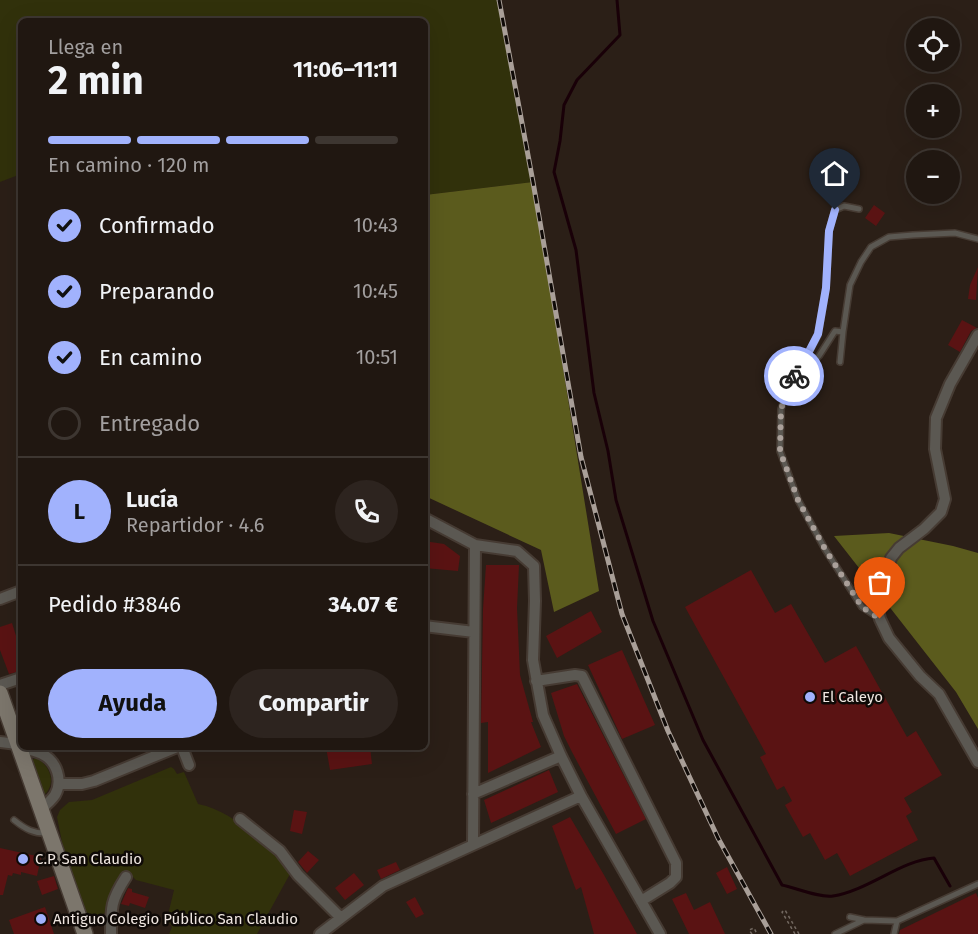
<!DOCTYPE html>
<html lang="es">
<head>
<meta charset="utf-8">
<style>
	body { margin:0; font-family:"Fira Sans",sans-serif; background:#2d241f; color:#f1f3f6; height:100vh; display:flex; flex-direction:column; font-size:22px; white-space:nowrap }
	* { box-sizing:border-box; margin:0 }
	p { font-size:20px; color:#a29f9f }
	.icon { flex:none; width:33px; height:33px; fill:none; stroke:currentColor; stroke-width:2; stroke-linecap:round; stroke-linejoin:round }
	.map { position:relative; flex:1; overflow:hidden }
	.side { position:absolute; left:18px; top:18px; width:410px; height:732px; display:flex; flex-direction:column; background:#201711; border-radius:9px; box-shadow:0 6px 24px #0002,0 0 0 2px #3d3631 }
	.side>* { flex:none }
	.tools { position:absolute; left:906px; top:18px; display:grid; gap:12px }
	.tools a { display:grid; place-items:center; width:54px; height:54px; border-radius:50%; background:#201711; box-shadow:0 6px 24px #0002,0 0 0 2px #3d3631; font-size:30px }
	.pin { position:absolute; display:grid; place-items:center; width:51px; height:51px; color:#fff; margin:-62px -26px; border-radius:50% 50% 50% 0; rotate:-45deg; box-shadow:0 0 6px #0007 }
	.pin .icon { rotate:45deg }
	.courier { position:absolute; display:grid; place-items:center; width:60px; height:60px; margin:-30px; border:4px solid #a1b2fd; border-radius:50%; background:#fff; color:#222; box-shadow:0 2px 8px #0007 }
	.summary em { font-style:normal; font-weight:700 }
	.summary div { display:flex; flex-direction:column-reverse }
	.summary { display:flex; align-items:center; justify-content:space-between; height:102px; padding:0 30px }
	h1 { font-size:39px; font-weight:700; line-height:45px }
	.bar { display:grid; grid-template-columns:repeat(4,1fr); gap:9px 6px; align-content:center; height:72px; padding:0 30px }
	.bar i { height:8px; border-radius:4px; background:#3d3631 }
	.bar .active { background:#a1b2fd }
	.bar p { grid-column:span 4 }
	.line { display:flex; align-items:center; gap:15px; padding:0 30px; border-top:2px solid #3d3631 }
	.line div { flex:1 }
	.round { display:grid; place-items:center; flex:none; width:63px; height:63px; border-radius:32px; background:#2d241f }
	ol { padding:0 30px; list-style:none }
	li { display:flex; align-items:center; gap:18px; height:66px }
	li p { margin-inline-start:auto }
	li .icon { padding:6px; border-radius:50%; background:#a1b2fd; color:#111; stroke-width:4 }
	li:last-child { color:#a29f9f }
	li i { width:33px; height:33px; border:3px solid #3d3631; border-radius:50% }
	.action { display:flex; gap:12px; margin-top:auto; padding:12px 30px }
	.action a { flex:1; height:69px; border-radius:36px; background:#a1b2fd; color:#111; font-size:24px; font-weight:700; line-height:69px; text-align:center }
	.action a+a { background:#2d241f; color:#f1f3f6 }
	.map>svg:first-child { display:block }
	.green { fill:#31310b }
	.forest { fill:#5b5b1d }
	.lines { fill:none; stroke-linecap:round; stroke-linejoin:round }
	.stream { stroke:#190008; stroke-width:3 }
	.building { fill:#5a1313 }
	.lane-casing { stroke:#463b33; stroke-width:8 }
	.street-casing { stroke:#463b33; stroke-width:14 }
	.secondary-casing { stroke:#463b33; stroke-width:18 }
	.path { stroke:#726860; stroke-width:1.5; stroke-dasharray:3 3; stroke-linecap:butt }
	.lane { stroke:#5b5852; stroke-width:5 }
	.street { stroke:#5b5852; stroke-width:10 }
	.secondary { stroke:#7c766c; stroke-width:15 }
	.rail-casing { stroke:#a99f98; stroke-width:5 }
	.rail { stroke:#0f0a07; stroke-width:3; stroke-dasharray:9; stroke-linecap:butt }
	.done { stroke:#aaa09a; stroke-width:6; stroke-dasharray:0 10.8 }
	.route { stroke:#a1b2fd; stroke-width:8 }
	.poi-dot { fill:#a1b2fd; stroke:#0f0a07; stroke-width:2 }
	.labels { text-anchor:middle; stroke-width:5; stroke-linejoin:round; paint-order:stroke }
	.poi-label { font-size:15px; fill:#efe6e0; stroke:#0f0a07; text-anchor:start }
</style>
</head>
<body>
<div class="map">
<svg width="978" height="934" viewBox="0 0 978 934">
	<rect width="100%" height="100%" fill="#2b1f17"/>
	<path class="green" d="M0,0H499L533,182L425,195L424,21H21V174L0,182Z
		M37,758C51,767 57,784 43,796L31,760Z
		M171,767L174,769L177,774L184,772L198,804C237,812 264,845 291,872L257,934H169L172,927L167,919L174,890L136,880L127,871L120,881L108,912L87,919L62,842L57,817L60,810L69,802L92,800Z"/>
	<path class="forest" d="M533,182L599,591L554,612L541,550L425,496V195Z
		M889,533L953,546L978,553V729L956,692L834,536Z"/>
	<g class="lines">
		<path class="stream" d="M617,0L620,35L577,80L564,105L560,141L554,172L576,250L594,393L608,451L616,500L653,621L703,740L782,885C796,888 819,898 833,896C867,891 902,860 934,858L950,886"/>
	</g>
	<path class="building" d="M874,205L885,213L876,226L865,218Z
		M978,267L976,300L968,299L970,285Z
		M962,320L977,328L971,331L960,352L948,345Z
		M424,541L444,544L460,556L458,571L424,568Z
		M486,565H519L517,608L520,675L533,722H531L541,747L488,773V722L481,723L483,609Z
		M751,570L775,613L791,604L825,663L856,646L907,737L916,731L942,775L904,798L912,812L906,816L918,840L850,876L837,853L825,860L810,833L803,837L785,805L792,801L784,786L777,790L760,757L766,754L685,607Z
		M591,611L602,632L557,658L546,636Z
		M12,623L17,639L21,638V649L18,650L21,659V671L9,674L0,650V627Z
		M622,650L655,725L622,739L588,665Z
		M577,684L646,819L616,834L572,752L564,736L551,693Z
		M326,747H370L372,764L330,770Z
		M549,770L558,792L491,823L484,800Z
		M294,810L307,812L302,834L290,831Z
		M570,817L604,875L637,934H594L581,887L576,890L552,826Z
		M0,848L41,857L37,876L21,872V875L13,873L12,876L8,875L3,895H0Z
		M308,851L319,860L307,873L298,862Z
		M396,862L400,870L381,879L377,870Z
		M727,867L737,889L727,894L716,873Z
		M354,873L364,885L345,900L335,888Z
		M54,876L58,889L42,895L37,881Z
		M128,888L132,889V892L149,897L145,908L130,903L129,906L121,904Z
		M686,893L694,910L710,902L725,934H689L672,899Z
		M976,893L978,898V934H899L900,930Z
		M415,897L424,914L416,918L406,902Z
		M45,907L54,934H14L9,920Z"/>
	<g class="lines">
		<g class="lane-casing">
			<path id="lane" d="M859,209L844,206L835,210L829,231L826,288L818,335L803,363L791,380L781,409L780,451L798,500L825,549L862,607L879,618
				M840,362L843,332
				M803,363H812L819,356L835,331L843,332L850,285L861,262L871,247L889,237L913,235L955,233L978,239
				M14,820C25,829 34,834 48,833
				M850,917L864,920L897,921L978,884
				M835,934L864,920
				M894,934L897,921"/>
		</g>
		<g class="street-casing">
			<path id="street" d="M978,335L950,384L936,418L935,449L945,499L941,512L924,529L899,548L891,558L877,605L880,619L889,638L920,676L939,694L978,762
				M424,518L475,545
				M0,599L21,591
				M424,626L474,632
				M536,681L575,675L582,676L676,863V877L670,883L641,901
				M0,685L21,678
				M0,742L17,744
				M182,747L189,765
				M19,748C26,749 35,750 42,754C57,761 63,781 55,795C51,801 46,805 41,809
				M59,784H82L94,781L177,747
				M473,794L561,756
				M240,819L280,851L298,875L341,918
				M473,845L581,796
				M111,934C111,907 111,900 126,877
				M320,934L383,886L473,845L475,545L517,551L534,566L535,601L533,660L543,715L561,756L581,796L660,934"/>
		</g>
		<g class="secondary-casing">
			<path id="secondary" d="M0,693L85,934"/>
		</g>
		<path class="path" d="M752,934L749,930L754,928L757,934
			M795,934L782,912L785,910L799,934"/>
		<use href="#lane" class="lane"/>
		<use href="#street" class="street"/>
		<use href="#secondary" class="secondary"/>
		<g class="rail-casing">
			<path id="rail" d="M499,0L533,182L581,457L622,614L668,731L718,838L771,934"/>
		</g>
		<use href="#rail" class="rail"/>
	</g>
	<g class="lines">
		<path class="done" d="M794,376L791,380L781,409L780,451L798,500L825,549L862,607L880,619"/>
		<path class="route" d="M794,376L803,363L818,334L826,288L829,231L835,210"/>
	</g>
	<g class="poi-dot">
		<circle cx="810" cy="697" r="6"/>
		<circle cx="23" cy="859" r="6"/>
		<circle cx="41" cy="919" r="6"/>
	</g>
	<g class="labels">
		<g class="poi-label">
			<text x="822" y="702">El Caleyo</text>
			<text x="35" y="864">C.P. San Claudio</text>
			<text x="53" y="924">Antiguo Colegio Público San Claudio</text>
		</g>
	</g>
</svg>
<div class="tools">
<a><svg class="icon" aria-label="locate" viewBox="0 0 24 24"><circle cx="12" cy="12" r="6"/><path d="M12 2v4M12 18v4M2 12h4M18 12h4"/></svg></a>
<a>+</a>
<a>−</a>
</div>
<div class="pin" style="left:880px;top:619px;background:#ea580c"><svg class="icon" aria-label="bag" viewBox="0 0 24 24"><path d="M5 8h14l-1 12H6zM9 8a3 3 0 0 1 6 0"/></svg></div>
<div class="pin" style="left:835px;top:210px;background:#1f2937"><svg class="icon" aria-label="home" viewBox="0 0 24 24"><path d="M3 11l9-7 9 7M6 9v11h12V9"/></svg></div>
<div class="courier" style="left:794px;top:376px"><svg class="icon" aria-label="bike" viewBox="0 0 24 24"><circle cx="6" cy="16" r="4"/><circle cx="18" cy="16" r="4"/><path d="M6 16l4-8h5l3 8M10 8l3 8H6M13 5h3"/></svg></div>
<section class="side">
<div class="summary"><div><h1>2 min</h1><p>Llega en</p></div><em>11:06–11:11</em></div>
<div class="bar"><i class="active"></i><i class="active"></i><i class="active"></i><i></i><p>En camino · 120 m</p></div>
<ol>
<li><svg class="icon" aria-label="check" viewBox="0 0 24 24"><path d="M5 12l5 5 9-10"/></svg>Confirmado<p>10:43</p></li>
<li><svg class="icon" aria-label="check" viewBox="0 0 24 24"><path d="M5 12l5 5 9-10"/></svg>Preparando<p>10:45</p></li>
<li><svg class="icon" aria-label="check" viewBox="0 0 24 24"><path d="M5 12l5 5 9-10"/></svg>En camino<p>10:51</p></li>
<li><i></i>Entregado</li>
</ol>
<div class="line" style="height:108px"><b class="round" style="background:#a1b2fd;color:#111">L</b><div><b>Lucía</b><p>Repartidor · 4.6</p></div><a class="round"><svg class="icon" aria-label="phone" viewBox="0 0 24 24"><path d="M5 4h4l2 5-3 2q2 4 5 5l2-3 5 2v4C11 20 4 13 5 4z"/></svg></a></div>
<div class="line" style="height:78px"><div>Pedido #3846</div><b>34.07 €</b></div>
<div class="action"><a>Ayuda</a><a>Compartir</a></div>
</section>
</div>
</body>
</html>
